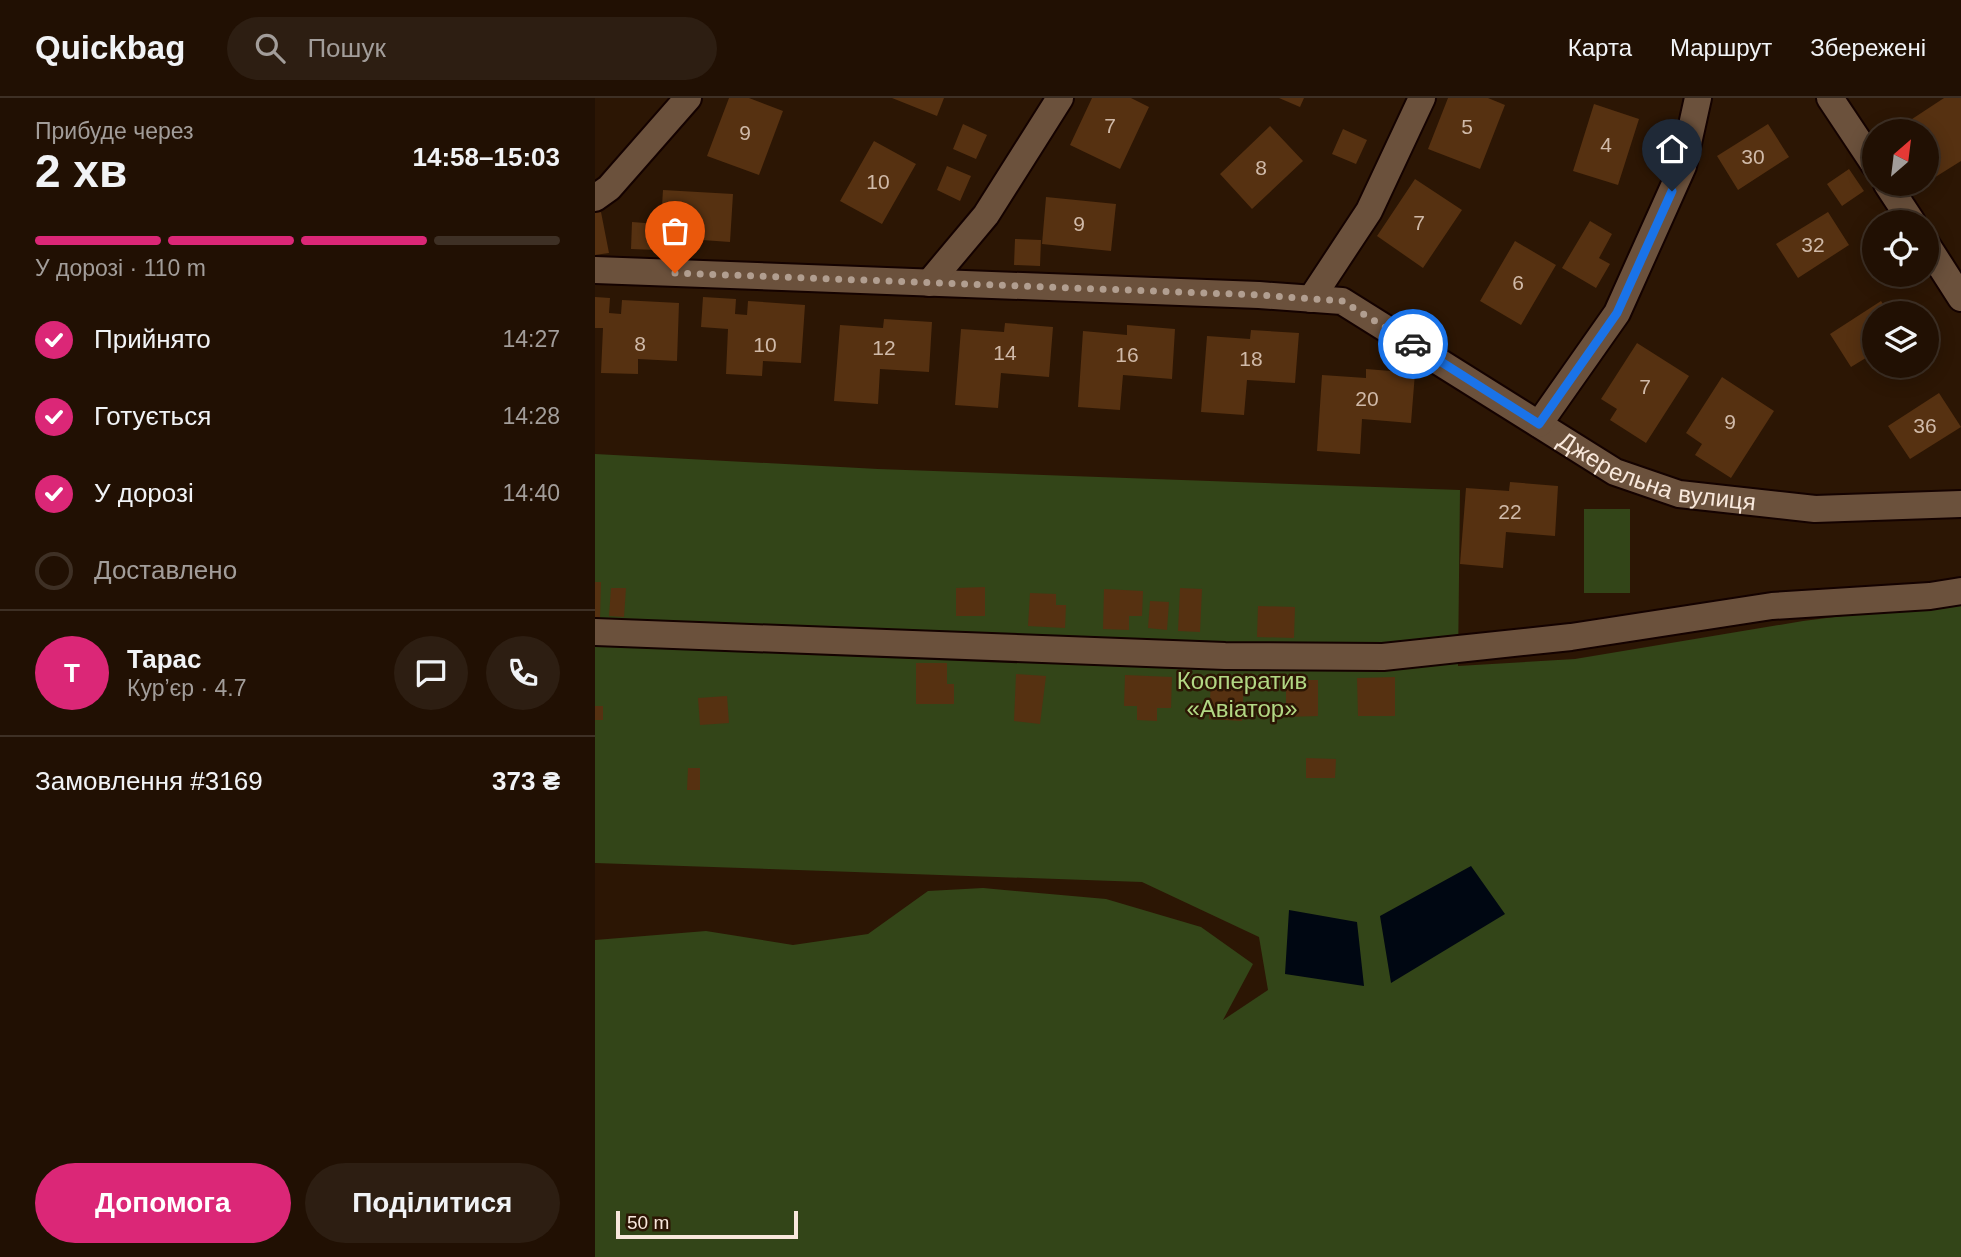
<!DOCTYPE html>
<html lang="uk">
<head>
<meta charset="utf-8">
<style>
	body { margin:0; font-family:Helvetica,sans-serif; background:#2d1e12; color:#f1f3f6; height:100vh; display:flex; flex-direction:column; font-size:26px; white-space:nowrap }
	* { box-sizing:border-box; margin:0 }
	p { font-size:23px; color:#a29d9a }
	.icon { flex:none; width:38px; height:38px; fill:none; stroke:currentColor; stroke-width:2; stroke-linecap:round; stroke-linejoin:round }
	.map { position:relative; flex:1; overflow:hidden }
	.side { display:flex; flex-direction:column; background:#211003; width:595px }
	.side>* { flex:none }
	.needle { width:46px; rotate:28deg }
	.buttons { position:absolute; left:1267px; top:21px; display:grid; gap:14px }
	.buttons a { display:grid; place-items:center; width:77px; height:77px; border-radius:50%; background:#211003; box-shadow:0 4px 18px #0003,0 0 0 2px #3e3025; font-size:35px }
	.scale { position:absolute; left:21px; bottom:18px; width:182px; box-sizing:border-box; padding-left:7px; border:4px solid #f8e8dc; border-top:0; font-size:19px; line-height:24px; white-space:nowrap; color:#f8e8dc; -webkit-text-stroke:5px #2c1604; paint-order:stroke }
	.pin { position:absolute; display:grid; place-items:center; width:60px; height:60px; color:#fff; margin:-72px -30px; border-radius:50% 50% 50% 0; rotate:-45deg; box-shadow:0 0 7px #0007 }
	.pin .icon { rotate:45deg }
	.courier { position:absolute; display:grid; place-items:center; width:70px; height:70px; margin:-35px; border:5px solid #1a73e8; border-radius:50%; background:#fff; color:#222; box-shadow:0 2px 9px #0007 }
	.summary em { font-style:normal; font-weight:700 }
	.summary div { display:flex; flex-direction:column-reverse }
	.summary { display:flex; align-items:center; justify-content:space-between; height:119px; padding:0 35px }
	h1 { font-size:46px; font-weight:700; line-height:52px }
	.bar { display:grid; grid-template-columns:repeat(4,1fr); gap:10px 7px; align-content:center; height:84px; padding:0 35px }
	.bar i { height:9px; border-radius:5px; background:#3e3025 }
	.bar .on { background:#db2777 }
	.bar p { grid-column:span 4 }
	.line { display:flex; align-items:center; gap:18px; padding:0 35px; border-top:2px solid #3e3025 }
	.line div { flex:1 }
	.round { display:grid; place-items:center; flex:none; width:74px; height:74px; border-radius:37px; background:#2d1e12 }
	ol { padding:0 35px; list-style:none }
	li { display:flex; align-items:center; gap:21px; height:77px }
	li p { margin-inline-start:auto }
	li .icon { padding:7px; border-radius:50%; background:#db2777; color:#fff; stroke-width:4 }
	li:last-child { color:#a29d9a }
	li i { width:38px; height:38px; border:4px solid #3e3025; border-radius:50% }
	.action { display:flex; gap:14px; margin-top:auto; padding:14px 35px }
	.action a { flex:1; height:80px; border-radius:42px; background:#db2777; color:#fff; font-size:28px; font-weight:700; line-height:80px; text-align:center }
	.action a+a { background:#2d1e12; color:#f1f3f6 }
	header { display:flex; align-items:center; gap:42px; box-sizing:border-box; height:98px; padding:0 35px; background:#211003; border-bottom:2px solid #3e3025 }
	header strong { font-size:33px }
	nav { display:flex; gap:38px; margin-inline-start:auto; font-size:24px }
	.search { width:490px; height:63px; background:#2d1e12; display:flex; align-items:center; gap:18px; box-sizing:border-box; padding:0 24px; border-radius:38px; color:#a29d9a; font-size:26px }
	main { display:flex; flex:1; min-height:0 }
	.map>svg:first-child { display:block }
	.green { fill:#334518 }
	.water { fill:#000712 }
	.building { fill:#563111 }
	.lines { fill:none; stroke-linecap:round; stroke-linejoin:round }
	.minor-casing { stroke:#140200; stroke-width:30 }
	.minor { stroke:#6b513c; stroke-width:26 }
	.done { stroke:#b19e90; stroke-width:7; stroke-dasharray:0 12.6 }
	.route { stroke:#1a73e8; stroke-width:9 }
	.labels { text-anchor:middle; stroke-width:5; stroke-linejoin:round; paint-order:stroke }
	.number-label { font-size:21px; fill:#d0baa9 }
	.street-label { font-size:24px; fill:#f8e8dc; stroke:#2c1604 }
	.park-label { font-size:24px; fill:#b2d884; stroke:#2c1604 }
</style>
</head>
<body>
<header>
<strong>Quickbag</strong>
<div class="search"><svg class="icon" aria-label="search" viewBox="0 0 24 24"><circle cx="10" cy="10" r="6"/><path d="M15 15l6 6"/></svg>Пошук</div>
<nav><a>Карта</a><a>Маршрут</a><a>Збережені</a></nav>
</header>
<main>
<section class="side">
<div class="summary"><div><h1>2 хв</h1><p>Прибуде через</p></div><em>14:58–15:03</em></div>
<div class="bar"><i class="on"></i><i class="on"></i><i class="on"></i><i></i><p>У дорозі · 110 m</p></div>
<ol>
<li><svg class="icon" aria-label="check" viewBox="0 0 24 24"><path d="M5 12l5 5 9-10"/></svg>Прийнято<p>14:27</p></li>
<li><svg class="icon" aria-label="check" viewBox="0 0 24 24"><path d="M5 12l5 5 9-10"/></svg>Готується<p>14:28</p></li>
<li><svg class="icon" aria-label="check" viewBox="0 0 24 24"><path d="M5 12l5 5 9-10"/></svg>У дорозі<p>14:40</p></li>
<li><i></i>Доставлено</li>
</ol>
<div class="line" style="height:126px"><b class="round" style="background:#db2777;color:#fff">Т</b><div><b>Тарас</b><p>Кур’єр · 4.7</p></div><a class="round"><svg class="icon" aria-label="chat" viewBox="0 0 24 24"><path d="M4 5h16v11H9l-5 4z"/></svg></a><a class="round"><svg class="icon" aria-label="phone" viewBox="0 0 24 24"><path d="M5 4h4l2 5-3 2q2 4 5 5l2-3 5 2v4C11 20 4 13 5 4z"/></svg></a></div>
<div class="line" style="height:91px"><div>Замовлення #3169</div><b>373 ₴</b></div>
<div class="action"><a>Допомога</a><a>Поділитися</a></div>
</section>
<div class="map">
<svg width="1366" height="1159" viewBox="0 0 1366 1159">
	<rect width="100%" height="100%" fill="#2c1604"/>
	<path class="green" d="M0,356L283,371L865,392L863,568L980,561L1208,523L1366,503V1159H0V842L111,833L198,847L273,836L333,793L388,790L511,801L606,829L658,866L628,922L673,892L664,839L547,784L0,765Z
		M989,411H1035V495H989Z"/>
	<path class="water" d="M876,768L910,816L796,885L785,818Z
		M694,812L762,824L769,888L690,876Z"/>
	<path class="building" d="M134,0H154L188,13L164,77L112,58Z
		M297,0H349L342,18Z
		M497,0H536L554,9L525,71L475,47Z
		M684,0H709L705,9Z
		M853,0H893L910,7L885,71L833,51Z
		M1349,0H1366V63L1334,83L1332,33H1317L1311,25Z
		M999,6L1044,21L1023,87L978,73Z
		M368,26L392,37L381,61L358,51Z
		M1173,26L1194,59L1143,92L1122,58Z
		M675,28L708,63L657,111L625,76Z
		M748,31L772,42L761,66L737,56Z
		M279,43L321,66L287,126L245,103Z
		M352,68L376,78L365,103L342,92Z
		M1254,71L1269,93L1247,108L1232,86Z
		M820,81L867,112L828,170L782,138Z
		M68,92L138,96L135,144L65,139Z
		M451,99L521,106L516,153L447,146Z
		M6,114L14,155L0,157V115Z
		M1233,114L1254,147L1203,180L1181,146Z
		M995,123L1017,136L1004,160L1015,166L1001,190L967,170Z
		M37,124L63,126L62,152L36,151Z
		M420,141L446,142L445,168L419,167Z
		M920,143L961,167L926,227L885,203Z
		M0,199L15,200L14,215L26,216L27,202L84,205L82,263L43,261V276L6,275L8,230H0Z
		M108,199L141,201L140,216L152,217L153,203L210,207L206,265L168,263L167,278L131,276L133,231L106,229Z
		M1286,203L1294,215H1279V255L1256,269L1235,236Z
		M289,221L337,224L334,274L285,271L283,306L239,303L245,227L288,230Z
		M410,225L458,229L454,279L406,275L403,310L360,307L366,231L409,234Z
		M532,227L580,231L577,281L528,277L525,312L483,309L488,233L532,237Z
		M656,232L704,235L700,285L652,282L649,317L606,314L612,238L655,241Z
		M1042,245L1094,278L1051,345L1015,322L1022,311L1006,301Z
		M771,271L820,275L816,325L767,321L765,356L722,353L727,277L771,280Z
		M1127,279L1179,313L1136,380L1100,357L1107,346L1091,335Z
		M1344,295L1366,329L1315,361L1293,328Z
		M915,384L963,388L960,438L911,434L908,470L865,466L871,390L914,393Z
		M0,484H6L5,521H0Z
		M390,489V518H361V490Z
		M16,490H31L29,519L14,518Z
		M585,490L607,491L605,534L583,533Z
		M509,491L548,493L547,518H534V532L508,531Z
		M435,495L461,496V507H471L470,530L433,528Z
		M555,503L574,504L572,532L553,530Z
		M663,508L700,509L699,540L662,539Z
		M321,565H352V586H359V606H321Z
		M421,576L451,578L445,626L419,623Z
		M530,577L577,579L576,610H562V623L542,622V608H529Z
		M800,579V618H763L762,580Z
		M616,582L649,583L647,623L614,621Z
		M691,582H723V618L691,619Z
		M132,598L134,625L105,627L103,600Z
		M0,608H8V622H0Z
		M711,660L741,661L740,680H711Z
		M93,670H105V692H92Z"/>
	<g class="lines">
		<g class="minor-casing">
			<g id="minor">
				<path d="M1235,0L1279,66"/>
				<path d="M1292,86L1317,124"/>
				<path d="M0,100L14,90L93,0"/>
				<path d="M1332,147L1366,200"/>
				<path id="s1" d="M0,172L664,197L747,203L1020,374L1084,396L1220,411L1366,406"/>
				<path d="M334,185L391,117L465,0"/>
				<path d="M716,201L774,113L827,0"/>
				<path d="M944,326L1022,215L1088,68L1103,0"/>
				<path d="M0,534L630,558L788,559L976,539L1177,508L1335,498L1366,493"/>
			</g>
		</g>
		<use href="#minor" class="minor"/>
	</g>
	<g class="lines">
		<path class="done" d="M80,175L664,197L747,203L818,246"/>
		<path class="route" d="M818,246L944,326L1022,215L1077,93"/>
	</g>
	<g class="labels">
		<g class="number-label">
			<text x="515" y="35">7</text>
			<text x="872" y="36">5</text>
			<text x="150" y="42">9</text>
			<text x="1011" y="54">4</text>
			<text x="1158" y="66">30</text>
			<text x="666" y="77">8</text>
			<text x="283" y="91">10</text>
			<text x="824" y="132">7</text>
			<text x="484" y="133">9</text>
			<text x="1218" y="154">32</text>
			<text x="923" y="192">6</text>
			<text x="45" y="253">8</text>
			<text x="170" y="254">10</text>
			<text x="289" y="257">12</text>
			<text x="410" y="262">14</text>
			<text x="532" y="264">16</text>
			<text x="656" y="268">18</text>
			<text x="1050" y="296">7</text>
			<text x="772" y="308">20</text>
			<text x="1135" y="331">9</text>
			<text x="1330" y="335">36</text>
			<text x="915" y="421">22</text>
		</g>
		<g class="street-label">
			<text dy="8" stroke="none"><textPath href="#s1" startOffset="1110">Джерельна вулиця</textPath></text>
		</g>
		<g class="park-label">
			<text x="647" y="591">Кооператив<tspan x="647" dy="28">«Авіатор»</tspan></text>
		</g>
	</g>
</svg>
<div class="buttons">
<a><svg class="needle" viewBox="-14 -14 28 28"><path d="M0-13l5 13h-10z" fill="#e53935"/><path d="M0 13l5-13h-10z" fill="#a29d9a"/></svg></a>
<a><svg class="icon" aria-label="locate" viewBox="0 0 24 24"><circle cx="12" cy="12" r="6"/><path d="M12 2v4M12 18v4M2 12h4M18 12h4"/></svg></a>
<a><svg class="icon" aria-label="layers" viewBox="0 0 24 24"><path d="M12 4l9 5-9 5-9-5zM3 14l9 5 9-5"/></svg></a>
</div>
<div class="scale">50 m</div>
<div class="pin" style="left:80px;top:175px;background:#ea580c"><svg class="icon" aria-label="bag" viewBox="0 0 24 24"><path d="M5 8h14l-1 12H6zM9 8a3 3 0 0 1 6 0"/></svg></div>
<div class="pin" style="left:1077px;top:93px;background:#1f2937"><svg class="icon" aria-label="home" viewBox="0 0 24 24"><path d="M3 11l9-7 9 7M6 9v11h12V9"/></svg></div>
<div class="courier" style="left:818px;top:246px"><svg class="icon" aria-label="car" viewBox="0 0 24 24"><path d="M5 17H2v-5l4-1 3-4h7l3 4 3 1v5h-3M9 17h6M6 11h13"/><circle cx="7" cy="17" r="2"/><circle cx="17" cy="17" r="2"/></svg></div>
</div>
</main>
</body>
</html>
